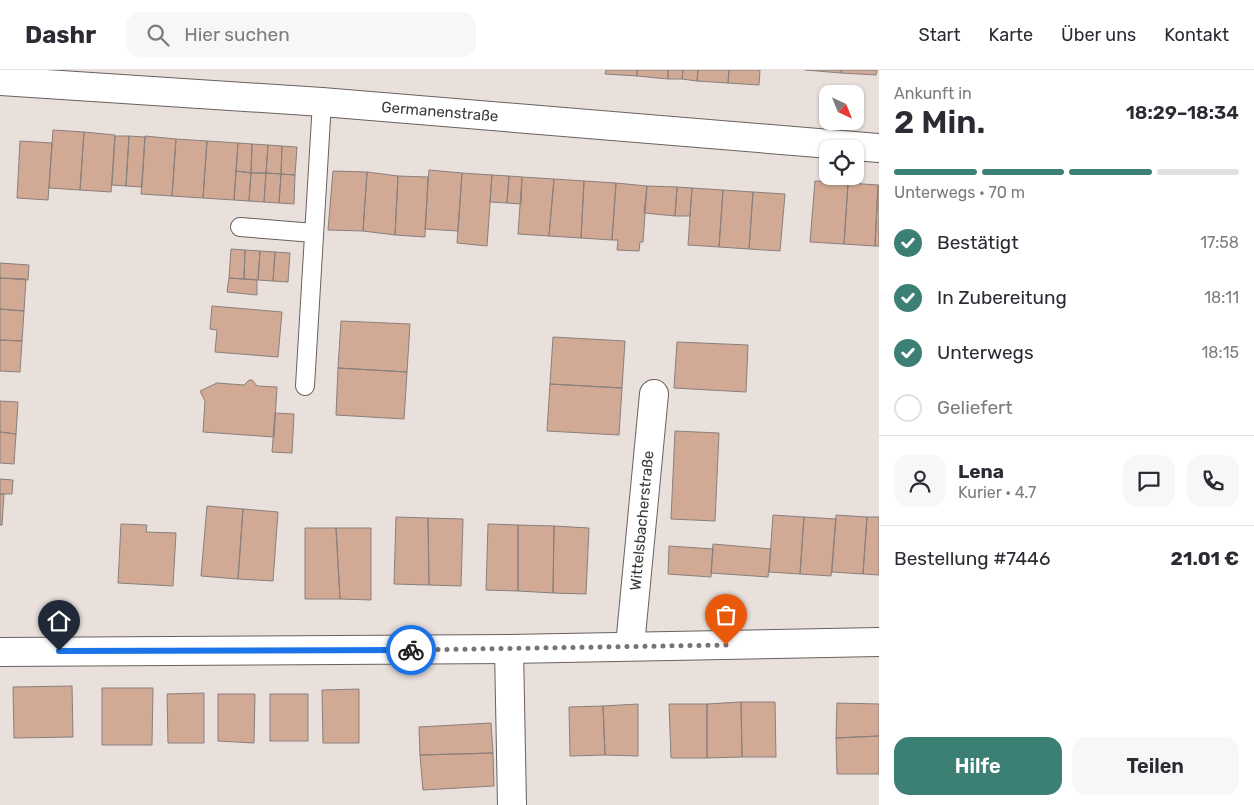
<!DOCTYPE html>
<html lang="de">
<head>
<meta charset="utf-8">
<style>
	body { margin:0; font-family:Rubik,sans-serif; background:#f7f7f7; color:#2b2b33; height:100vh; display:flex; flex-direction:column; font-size:19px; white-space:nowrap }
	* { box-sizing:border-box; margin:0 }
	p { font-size:16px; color:#7c7c81 }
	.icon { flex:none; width:28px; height:28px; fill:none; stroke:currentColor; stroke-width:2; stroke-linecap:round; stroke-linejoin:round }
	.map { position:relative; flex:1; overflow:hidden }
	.side { display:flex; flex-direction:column; background:#fff; width:375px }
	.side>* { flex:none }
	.needle { width:32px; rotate:137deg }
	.tools { position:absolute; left:819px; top:15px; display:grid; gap:10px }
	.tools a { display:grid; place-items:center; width:45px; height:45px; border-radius:10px; background:#fff; box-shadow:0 1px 4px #0004; font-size:25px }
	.pin { position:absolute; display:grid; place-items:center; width:42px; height:42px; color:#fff; margin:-51px -21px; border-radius:50% 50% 50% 0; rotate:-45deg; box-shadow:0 0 5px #0007 }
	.pin .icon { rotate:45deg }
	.courier { position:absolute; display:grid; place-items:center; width:50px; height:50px; margin:-25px; border:4px solid #1a73e8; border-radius:50%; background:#fff; color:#222; box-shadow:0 1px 6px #0007 }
	.head em { font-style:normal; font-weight:600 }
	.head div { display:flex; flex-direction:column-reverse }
	.head { display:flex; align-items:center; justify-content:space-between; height:85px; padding:0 15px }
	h1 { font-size:32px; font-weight:600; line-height:38px }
	.bar { display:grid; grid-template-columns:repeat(4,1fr); gap:8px 5px; align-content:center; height:60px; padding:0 15px }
	.bar i { height:6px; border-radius:4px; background:#e1e1e2 }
	.bar .current { background:#3c8075 }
	.bar p { grid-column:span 4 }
	.line { display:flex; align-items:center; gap:12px; padding:0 15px; border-top:1px solid #e1e1e2 }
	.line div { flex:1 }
	.round { display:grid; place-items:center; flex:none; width:52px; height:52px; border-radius:15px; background:#f7f7f7 }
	ol { padding:0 15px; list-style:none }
	li { display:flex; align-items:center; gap:15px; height:55px }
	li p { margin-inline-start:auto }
	li .icon { padding:5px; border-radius:50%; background:#3c8075; color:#fff; stroke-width:4 }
	li:last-child { color:#7c7c81 }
	li i { width:28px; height:28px; border:2px solid #e1e1e2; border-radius:50% }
	.primary-button { display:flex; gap:10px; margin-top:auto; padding:10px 15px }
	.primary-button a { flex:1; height:58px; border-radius:15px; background:#3c8075; color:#fff; font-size:20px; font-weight:600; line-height:58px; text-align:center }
	.primary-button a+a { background:#f7f7f7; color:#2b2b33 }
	header { display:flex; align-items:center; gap:30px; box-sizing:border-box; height:70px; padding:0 25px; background:#fff; border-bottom:1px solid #e1e1e2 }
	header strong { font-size:24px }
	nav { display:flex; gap:28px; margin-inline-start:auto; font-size:18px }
	.search { width:350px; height:45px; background:#f7f7f7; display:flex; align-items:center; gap:12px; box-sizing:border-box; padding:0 18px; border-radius:15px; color:#7c7c81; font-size:19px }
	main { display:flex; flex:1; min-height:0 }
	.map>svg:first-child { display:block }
	.building { fill:#d1a995; stroke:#88807c }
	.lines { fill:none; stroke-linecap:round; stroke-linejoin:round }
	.service-casing { stroke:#69615d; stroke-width:20 }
	.minor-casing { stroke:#69615d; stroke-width:30 }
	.service { stroke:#fff; stroke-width:18 }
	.minor { stroke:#fff; stroke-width:28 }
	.done { stroke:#797371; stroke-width:5; stroke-dasharray:0 9 }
	.route { stroke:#1a73e8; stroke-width:6 }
	.labels { text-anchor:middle; stroke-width:5; stroke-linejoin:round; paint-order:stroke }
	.street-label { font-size:15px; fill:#3d3937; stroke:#fff }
</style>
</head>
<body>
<header>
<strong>Dashr</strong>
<div class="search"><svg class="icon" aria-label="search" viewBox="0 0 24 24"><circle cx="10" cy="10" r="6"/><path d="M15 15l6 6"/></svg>Hier suchen</div>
<nav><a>Start</a><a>Karte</a><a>Über uns</a><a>Kontakt</a></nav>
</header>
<main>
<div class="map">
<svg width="879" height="735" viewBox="0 0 879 735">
	<rect width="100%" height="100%" fill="#e9e0dc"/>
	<path class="building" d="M606,0H637V6L605,4Z
		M637,0H668V9L637,6Z
		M668,0H683L682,9H668Z
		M683,0H698L697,11L682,9Z
		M698,0H729L728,13L697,11Z
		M729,0H760L759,15L728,13Z
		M805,0H841V3Z
		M841,0H877L876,5L841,3Z
		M53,60L84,62L80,120L49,118Z
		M84,62L115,65L111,122L80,120Z
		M115,66H129L126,116L112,115Z
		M129,66L145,67L142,117L126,116Z
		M145,66L176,69L172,126L141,124Z
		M176,69L207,71L203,128L172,126Z
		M20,71L52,73L48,130L17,128Z
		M207,71L238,73L234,130L203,128Z
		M238,73L252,74L251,103L236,101Z
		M252,74L268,75L266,103H251Z
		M268,75L282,76L281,104L266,103Z
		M282,76L297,77L295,105L281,104Z
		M429,100L462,103L458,161L425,159Z
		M236,101L251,103L249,131L234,130Z
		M333,101L367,102L363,161L328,160Z
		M367,102L398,106L395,165L363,161Z
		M251,103H266L264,132L249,131Z
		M266,103L281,104L279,133L264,132Z
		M462,103L492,105L487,176L457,173Z
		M281,104L295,105L294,134L279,133Z
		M492,105L509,106L507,133L490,132Z
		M398,106L428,107L425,167L395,165Z
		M509,106L522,107L521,134L507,133Z
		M522,107L554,109L549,166L518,164Z
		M554,109L584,111L581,168L549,166Z
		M584,111L616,113L612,170L581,168Z
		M815,111L848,113L844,174L810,172Z
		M616,113L647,116L643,172H640L639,181L617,180L618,170H612Z
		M848,113L878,115L875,176L844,174Z
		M878,115H879V176H875Z
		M647,116L677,117L675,146L644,143Z
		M677,117L692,118L690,146H675Z
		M692,118L723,120L719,177L688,175Z
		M723,120L753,122L749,179L719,177Z
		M753,122L785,124L780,181L749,179Z
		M231,179L245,180L244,209L229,208Z
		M245,180L260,181L258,210L244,209Z
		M260,181L275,182L273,211L258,210Z
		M275,182L290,183L288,212L273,211Z
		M0,193L29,195L28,210L0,208Z
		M0,208L26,209L24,241L0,239Z
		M229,208L257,210V225L227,222Z
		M212,236L282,242L278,287L215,282L217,260L210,259Z
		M0,239L24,241L22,271L0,270Z
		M341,251L410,254L407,302L338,298Z
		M553,267L625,271L622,318L550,314Z
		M0,270L22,271L20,302L0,301Z
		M677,272L748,275L746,322L674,318Z
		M338,298L407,302L404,349L336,345Z
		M249,310H252L257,316L277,317L274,367L203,362L205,331L200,321L217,313L244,315Z
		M550,314L622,318L619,365L547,361Z
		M0,331L18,332L16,364L0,362Z
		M275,343L294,344L292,383L272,382Z
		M675,361L719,363L715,451L671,449Z
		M0,362L16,364L14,394L0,393Z
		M0,409L13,410L12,424H0Z
		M0,424H4L2,455H0Z
		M207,436L243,439L238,509L201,506Z
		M243,439L278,442L273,511L238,509Z
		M773,445L804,447L800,504L769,502Z
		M836,445L867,447L863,504L832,502Z
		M396,447L428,448L429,515L394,514Z
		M804,447L836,449L831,506L800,504Z
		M867,447H879V505L863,504Z
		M428,448L463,449L461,516L429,515Z
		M121,454L147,455L146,462L176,463L173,516L118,513Z
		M488,454L518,455V521L486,520Z
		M518,455L554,456L553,523L518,521Z
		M554,456L589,458L586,524L553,523Z
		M305,458H336L340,529H305Z
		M336,458H371V530L340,529Z
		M713,474L771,479L768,507L711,503Z
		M669,476L713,479L711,507L668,504Z
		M72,616L73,667L14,668L13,617Z
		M102,618H153L152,675H102Z
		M359,619V673H323L322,620Z
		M204,623V673H168L167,624Z
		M218,624H255L254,673L218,671Z
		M270,624H308V671H270Z
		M741,632H775L776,687H742Z
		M741,632L742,687L707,688V634Z
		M837,633L879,634V666L836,668Z
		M638,634V686L605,685L603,636Z
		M669,634H707V688H671Z
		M603,636L605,685L570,686L569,637Z
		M491,653L493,683L420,685L419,657Z
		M879,666V704H837L836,668Z
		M493,683L494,716L423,720L420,685Z"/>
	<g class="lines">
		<g class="service-casing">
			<path id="service" d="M240,157L314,163
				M305,316L322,32"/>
		</g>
		<g class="minor-casing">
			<g id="minor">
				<path id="s1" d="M0,11L322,32L879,78"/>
				<path id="s2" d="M630,576L654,324"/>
				<path d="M509,579L512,735"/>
				<path d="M0,582L509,579L879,572"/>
			</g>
		</g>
		<use href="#service" class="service"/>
		<use href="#minor" class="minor"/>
	</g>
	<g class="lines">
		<path class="done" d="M411,580L726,575"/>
		<path class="route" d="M59,581L411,580"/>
	</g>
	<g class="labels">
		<g class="street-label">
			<text dy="5" stroke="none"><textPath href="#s1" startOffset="441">Germanenstraße</textPath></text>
			<text dy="5" stroke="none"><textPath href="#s2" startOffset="126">Wittelsbacherstraße</textPath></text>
		</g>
	</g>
</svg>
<div class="tools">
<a><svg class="needle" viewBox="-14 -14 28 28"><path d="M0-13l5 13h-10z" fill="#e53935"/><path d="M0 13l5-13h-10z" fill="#7c7c81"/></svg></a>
<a><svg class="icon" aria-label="locate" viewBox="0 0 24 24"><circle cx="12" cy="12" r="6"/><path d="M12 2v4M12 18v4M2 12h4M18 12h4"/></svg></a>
</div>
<div class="pin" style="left:726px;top:575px;background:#ea580c"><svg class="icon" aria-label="bag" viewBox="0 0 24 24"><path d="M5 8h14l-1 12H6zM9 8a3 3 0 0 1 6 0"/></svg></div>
<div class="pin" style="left:59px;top:581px;background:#1f2937"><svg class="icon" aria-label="home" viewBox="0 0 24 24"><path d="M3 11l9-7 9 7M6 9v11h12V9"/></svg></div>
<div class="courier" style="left:411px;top:580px"><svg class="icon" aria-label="bike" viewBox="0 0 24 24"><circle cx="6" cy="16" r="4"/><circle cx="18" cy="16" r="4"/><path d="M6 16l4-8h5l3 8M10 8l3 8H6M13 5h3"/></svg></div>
</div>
<section class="side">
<div class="head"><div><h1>2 Min.</h1><p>Ankunft in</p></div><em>18:29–18:34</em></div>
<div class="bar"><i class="current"></i><i class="current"></i><i class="current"></i><i></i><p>Unterwegs · 70 m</p></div>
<ol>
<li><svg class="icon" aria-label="check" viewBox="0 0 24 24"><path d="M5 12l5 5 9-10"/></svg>Bestätigt<p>17:58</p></li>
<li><svg class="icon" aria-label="check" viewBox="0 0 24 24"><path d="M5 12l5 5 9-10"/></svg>In Zubereitung<p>18:11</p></li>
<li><svg class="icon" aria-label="check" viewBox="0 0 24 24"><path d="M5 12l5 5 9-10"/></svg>Unterwegs<p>18:15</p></li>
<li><i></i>Geliefert</li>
</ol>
<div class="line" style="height:90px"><a class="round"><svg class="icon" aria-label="person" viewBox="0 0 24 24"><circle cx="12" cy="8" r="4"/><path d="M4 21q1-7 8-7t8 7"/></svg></a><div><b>Lena</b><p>Kurier · 4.7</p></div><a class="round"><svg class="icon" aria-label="chat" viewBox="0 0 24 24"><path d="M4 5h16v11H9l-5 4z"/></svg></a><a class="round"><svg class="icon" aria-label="phone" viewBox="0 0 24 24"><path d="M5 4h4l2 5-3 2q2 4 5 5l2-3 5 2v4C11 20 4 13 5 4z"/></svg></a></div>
<div class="line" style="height:65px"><div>Bestellung #7446</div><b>21.01 €</b></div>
<div class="primary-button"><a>Hilfe</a><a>Teilen</a></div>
</section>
</main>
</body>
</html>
